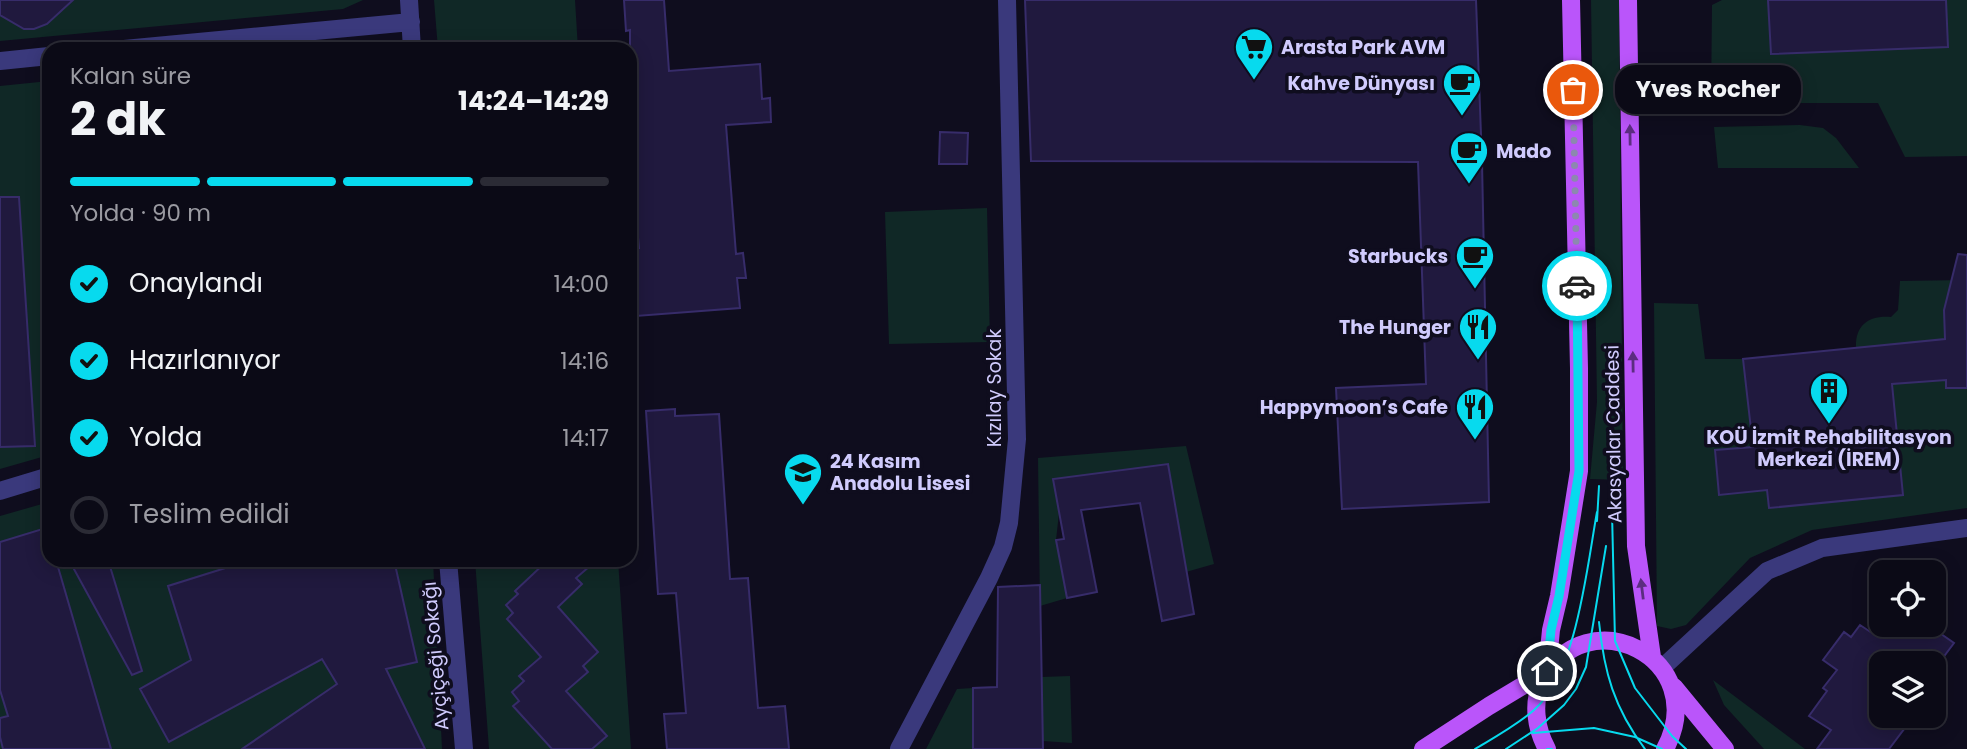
<!DOCTYPE html>
<html lang="tr">
<head>
<meta charset="utf-8">
<style>
	body { margin:0; font-family:Poppins,sans-serif; background:#14131f; color:#f1f3f6; height:100vh; display:flex; flex-direction:column; font-size:26px; white-space:nowrap }
	* { box-sizing:border-box; margin:0 }
	p { font-size:23px; color:#9a9aa1 }
	.icon { flex:none; width:38px; height:38px; fill:none; stroke:currentColor; stroke-width:2; stroke-linecap:round; stroke-linejoin:round }
	.map { position:relative; flex:1; overflow:hidden }
	.panel { position:absolute; left:42px; top:42px; width:595px; height:525px; display:flex; flex-direction:column; background:#0b0a16; border-radius:21px; box-shadow:0 4px 18px #0003,0 0 0 2px #2b2b35 }
	.panel>* { flex:none }
	.tools { position:absolute; left:1869px; top:560px; display:grid; gap:14px }
	.tools a { display:grid; place-items:center; width:77px; height:77px; border-radius:14px; background:#0b0a16; box-shadow:0 4px 18px #0003,0 0 0 2px #2b2b35; font-size:35px }
	.pin { position:absolute; display:grid; place-items:center; width:60px; height:60px; color:#fff; margin:-30px; border:4px solid #fff; border-radius:50%; box-shadow:0 2px 7px #0007 }
	.courier { position:absolute; display:grid; place-items:center; width:70px; height:70px; margin:-35px; border:5px solid #07daee; border-radius:50%; background:#fff; color:#222; box-shadow:0 2px 9px #0007 }
	.bubble { position:absolute; height:49px; border-radius:21px; background:#0b0a16; box-shadow:0 4px 18px #0003,0 0 0 2px #2b2b35; font-size:23px; font-weight:700; line-height:49px; text-align:center }
	.overview em { font-style:normal; font-weight:700 }
	.overview div { display:flex; flex-direction:column-reverse }
	.overview { display:flex; align-items:center; justify-content:space-between; height:119px; padding:0 28px }
	h1 { font-size:46px; font-weight:700; line-height:52px }
	.bar { display:grid; grid-template-columns:repeat(4,1fr); gap:10px 7px; align-content:center; height:84px; padding:0 28px }
	.bar i { height:9px; border-radius:5px; background:#2b2b35 }
	.bar .selected { background:#07daee }
	.bar p { grid-column:span 4 }
	ol { padding:0 28px; list-style:none }
	li { display:flex; align-items:center; gap:21px; height:77px }
	li p { margin-inline-start:auto }
	li .icon { padding:7px; border-radius:50%; background:#07daee; color:#111; stroke-width:4 }
	li:last-child { color:#9a9aa1 }
	li i { width:38px; height:38px; border:4px solid #2b2b35; border-radius:50% }
	.map>svg:first-child { display:block }
	.green { fill:#102826 }
	.building { fill:#20193e; stroke:#372c6a; stroke-width:2 }
	.lines { fill:none; stroke-linecap:round; stroke-linejoin:round }
	.minor { stroke:#3a397c; stroke-width:18 }
	.primary { stroke:#ba55fa; stroke-width:18 }
	.tram { stroke:#07daee; stroke-width:2 }
	.oneway { fill:#5c2d81 }
	.done { stroke:#8c88af; stroke-width:7; stroke-dasharray:0 12.6 }
	.route { stroke:#07daee; stroke-width:9 }
	.labels { text-anchor:middle; stroke-width:7; stroke-linejoin:round; paint-order:stroke }
	.poi-label { font-size:19px; font-weight:bold; fill:#d0cbfd; stroke:#0f0d1e; text-anchor:end }
	.street-label { font-size:19px; fill:#d0cbfd; stroke:#0f0d1e }
</style>
</head>
<body>
<div class="map">
<svg width="1967" height="749" viewBox="0 0 1967 749">
	<rect width="100%" height="100%" fill="#0f0d1e"/>
	<path class="green" d="M0,0H363L343,9L0,41Z
		M434,0H575L578,49H438Z
		M1591,0H1619L1623,480L1590,479L1597,402Z
		M1722,0H1967V156L1905,157L1878,103H1711L1712,5Z
		M49,81V455L0,469V86Z
		M1800,125L1823,128L1836,138L1859,168H1718L1714,127Z
		M987,208L990,342L889,344L885,212Z
		M1967,280V508L1812,530L1750,558L1686,625L1671,629L1657,626L1654,303L1698,304L1705,359H1743L1765,446L1715,450L1719,494L1767,490L1769,508L1902,495L1892,384L1918,382L1856,348C1855,325 1869,315 1891,317L1898,310L1900,281Z
		M1186,446L1214,564L1186,572L1168,464L1054,479L1059,513L1056,540L1067,598L1040,606L1038,458Z
		M49,502V560H433L442,749H0V516Z
		M475,560H618L631,749H489Z
		M1070,676L1072,743L1043,741L1042,677Z
		M1713,680L1805,749H1764L1724,705Z
		M973,688V749H926L957,689Z"/>
	<path class="building" d="M0,0H73L47,24L34,29H24L0,15Z
		M624,0H664L669,71L760,64L762,99L770,98L771,122L726,125L736,254L743,253L746,278H737L740,308L636,316L633,285H630V248H639L630,149V30L626,31Z
		M1025,0H1476L1482,162L1489,502L1342,509L1336,388L1426,384L1418,162L1031,161Z
		M1768,0H1946L1948,47L1771,54Z
		M940,132L968,133L967,164H939Z
		M0,197H19L35,446L0,447Z
		M1958,254L1967,255V388H1946V380L1892,384L1903,495L1769,508L1767,490L1719,495L1715,450L1753,447L1743,359L1945,339L1944,310Z
		M675,409V416L719,414L730,579L748,578L758,708L785,706L789,749H667L664,714L686,713L676,593L658,594L646,411Z
		M1168,464L1194,614L1162,621L1140,503L1081,510L1097,592L1067,598L1056,540L1064,539L1053,479Z
		M49,527V560H56L111,749H3L0,737V718L8,716L0,690V542Z
		M69,560H108L142,671L132,675Z
		M251,560H394L417,662L386,669L425,749H242L337,684L322,659L169,742L140,689L191,660L168,586Z
		M548,560H597L576,578L582,584L558,607L598,652L583,666L588,672L566,691L607,736L592,749H552L513,706L519,701L512,692L524,681L519,676L541,657L507,619L513,613L506,605L518,594L515,591Z
		M1040,585L1043,749H973V688L997,687L998,587Z
		M1860,625L1875,635L1882,625H1928L1954,643L1939,663H1881V716H1914L1889,749H1817L1831,730L1809,716L1827,691L1823,688L1837,670L1823,660L1844,632L1851,637Z"/>
	<g class="lines">
		<path class="minor" d="M409,0L412,49
			M124,49L411,22
			M0,61L49,56
			M0,491L49,476
			M448,560L464,749
			M1662,668L1767,571L1822,548L1967,528
			M899,749L989,578L1003,547L1009,523L1017,439L1007,0"/>
		<path class="primary" d="M1628,0L1636,546L1652,657
			M1547,671L1551,630L1559,596L1579,471V368L1571,0
			M1674,687L1725,749
			M1423,749L1489,706L1547,671
			M1547,749C1536,729 1532,703 1542,682C1585,595 1713,659 1665,749"/>
		<path class="tram" d="M1614,488L1612,512L1615,641L1635,688L1672,736L1686,749
			M1597,521L1599,486
			M1599,622C1604,672 1614,708 1645,749
			M1533,733L1594,728L1635,737L1662,749
			M1475,749C1495,737 1517,725 1534,710C1577,673 1587,566 1597,512
			M1506,749L1538,728L1564,705L1576,689L1586,667L1606,546
			M1547,749H1552"/>
	</g>
	<defs><path id="oneway-solid" d="M-6-.8H1V-3.2L6.5 0L1 3.2V.8H-6Z" transform="scale(1.75)"/></defs>
	<g class="oneway">
		<use href="#oneway-solid" transform="translate(1630 135) rotate(-91)"/>
		<use href="#oneway-solid" transform="translate(1633 362) rotate(-91)"/>
		<use href="#oneway-solid" transform="translate(1642 589) rotate(-97)"/>
	</g>
	<g class="lines">
		<path class="done" d="M1573,90L1577,286"/>
		<path class="route" d="M1547,671L1551,630L1559,596L1579,471L1577,286"/>
	</g>
	<defs>
		<g id="supermarket-pin" transform="scale(2.0125)"><path d="M0 17L-7.5 6A9.5 9.5 0 1 1 7.5 6Z" fill="#07daee" stroke="#0f0d1e"/><path d="M-6-5.5h2.5l.6 2H6L4.5 2H-2.5L-4.4-4H-6ZM-1.5 3.2a1.3 1.3 0 1 0 .1 0ZM3 3.2a1.3 1.3 0 1 0 .1 0Z" fill="#111"/></g>
		<g id="cafe-pin" transform="scale(2.0125)"><path d="M0 17L-7.5 6A9.5 9.5 0 1 1 7.5 6Z" fill="#07daee" stroke="#0f0d1e"/><path d="M-5.5-4.5H6V0H3Q3 3.5 0 3.5H-2.5Q-5.5 3.5-5.5 0ZM3-3.2v2h1.7v-2ZM-6 4.5H4V6H-6Z" fill="#111"/></g>
		<g id="restaurant-pin" transform="scale(2.0125)"><path d="M0 17L-7.5 6A9.5 9.5 0 1 1 7.5 6Z" fill="#07daee" stroke="#0f0d1e"/><path d="M-5-6h1v4h1v-4h1v4h1v-4h1v5L-1.5 .5V6h-2V.5L-5-1ZM5-6V6H3V1.5H1.5Q1.5-4 5-6Z" fill="#111"/></g>
		<g id="building-pin" transform="scale(2.0125)"><path d="M0 17L-7.5 6A9.5 9.5 0 1 1 7.5 6Z" fill="#07daee" stroke="#0f0d1e"/><path d="M-4-6H4V6H1V3H-1V6H-4ZM-2.5-4.3h1.7v1.8h-1.7ZM.8-4.3h1.7v1.8H.8ZM-2.5-1h1.7V.8h-1.7ZM.8-1h1.7V.8H.8Z" fill="#111"/></g>
		<g id="school-pin" transform="scale(2.0125)"><path d="M0 17L-7.5 6A9.5 9.5 0 1 1 7.5 6Z" fill="#07daee" stroke="#0f0d1e"/><path d="M0-5L7-2L0 1L-7-2ZM-4 1L0 2.5L4 1V4Q0 6-4 4Z" fill="#111"/></g>
	</defs>
	<g fill-rule="evenodd">
		<use href="#supermarket-pin" x="1254" y="47"/>
		<use href="#cafe-pin" x="1462" y="83"/>
		<use href="#cafe-pin" x="1469" y="151"/>
		<use href="#cafe-pin" x="1475" y="256"/>
		<use href="#restaurant-pin" x="1478" y="327"/>
		<use href="#building-pin" x="1829" y="391"/>
		<use href="#restaurant-pin" x="1475" y="407"/>
		<use href="#school-pin" x="803" y="472"/>
	</g>
	<g class="labels">
		<g class="poi-label">
			<text x="1281" y="54" text-anchor="start">Arasta Park AVM</text>
			<text x="1435" y="90">Kahve Dünyası</text>
			<text x="1496" y="158" text-anchor="start">Mado</text>
			<text x="1448" y="263">Starbucks</text>
			<text x="1451" y="334">The Hunger</text>
			<text x="1448" y="414">Happymoon’s Cafe</text>
			<text x="1829" y="444" text-anchor="middle">KOÜ İzmit Rehabilitasyon<tspan x="1829" dy="22">Merkezi (İREM)</tspan></text>
			<text x="830" y="468" text-anchor="start">24 Kasım<tspan x="830" dy="22">Anadolu Lisesi</tspan></text>
		</g>
		<g class="street-label">
			<text transform="translate(994 388) rotate(-90)" y="7">Kızılay Sokak</text>
			<text transform="translate(1613 434) rotate(-91)" y="7">Akasyalar Caddesi</text>
			<text transform="translate(435 656) rotate(-95)" y="7">Ayçiçeği Sokağı</text>
		</g>
	</g>
</svg>
<div class="tools">
<a><svg class="icon" aria-label="locate" viewBox="0 0 24 24"><circle cx="12" cy="12" r="6"/><path d="M12 2v4M12 18v4M2 12h4M18 12h4"/></svg></a>
<a><svg class="icon" aria-label="layers" viewBox="0 0 24 24"><path d="M12 4l9 5-9 5-9-5zM3 14l9 5 9-5"/></svg></a>
</div>
<div class="pin" style="left:1573px;top:90px;background:#ea580c"><svg class="icon" aria-label="bag" viewBox="0 0 24 24"><path d="M5 8h14l-1 12H6zM9 8a3 3 0 0 1 6 0"/></svg></div>
<div class="pin" style="left:1547px;top:671px;background:#1f2937"><svg class="icon" aria-label="home" viewBox="0 0 24 24"><path d="M3 11l9-7 9 7M6 9v11h12V9"/></svg></div>
<div class="courier" style="left:1577px;top:286px"><svg class="icon" aria-label="car" viewBox="0 0 24 24"><path d="M5 17H2v-5l4-1 3-4h7l3 4 3 1v5h-3M9 17h6M6 11h13"/><circle cx="7" cy="17" r="2"/><circle cx="17" cy="17" r="2"/></svg></div>
<div class="bubble" style="left:1615px;top:65px;width:186px">Yves Rocher</div>
<section class="panel">
<div class="overview"><div><h1>2 dk</h1><p>Kalan süre</p></div><em>14:24–14:29</em></div>
<div class="bar"><i class="selected"></i><i class="selected"></i><i class="selected"></i><i></i><p>Yolda · 90 m</p></div>
<ol>
<li><svg class="icon" aria-label="check" viewBox="0 0 24 24"><path d="M5 12l5 5 9-10"/></svg>Onaylandı<p>14:00</p></li>
<li><svg class="icon" aria-label="check" viewBox="0 0 24 24"><path d="M5 12l5 5 9-10"/></svg>Hazırlanıyor<p>14:16</p></li>
<li><svg class="icon" aria-label="check" viewBox="0 0 24 24"><path d="M5 12l5 5 9-10"/></svg>Yolda<p>14:17</p></li>
<li><i></i>Teslim edildi</li>
</ol>
</section>
</div>
</body>
</html>
